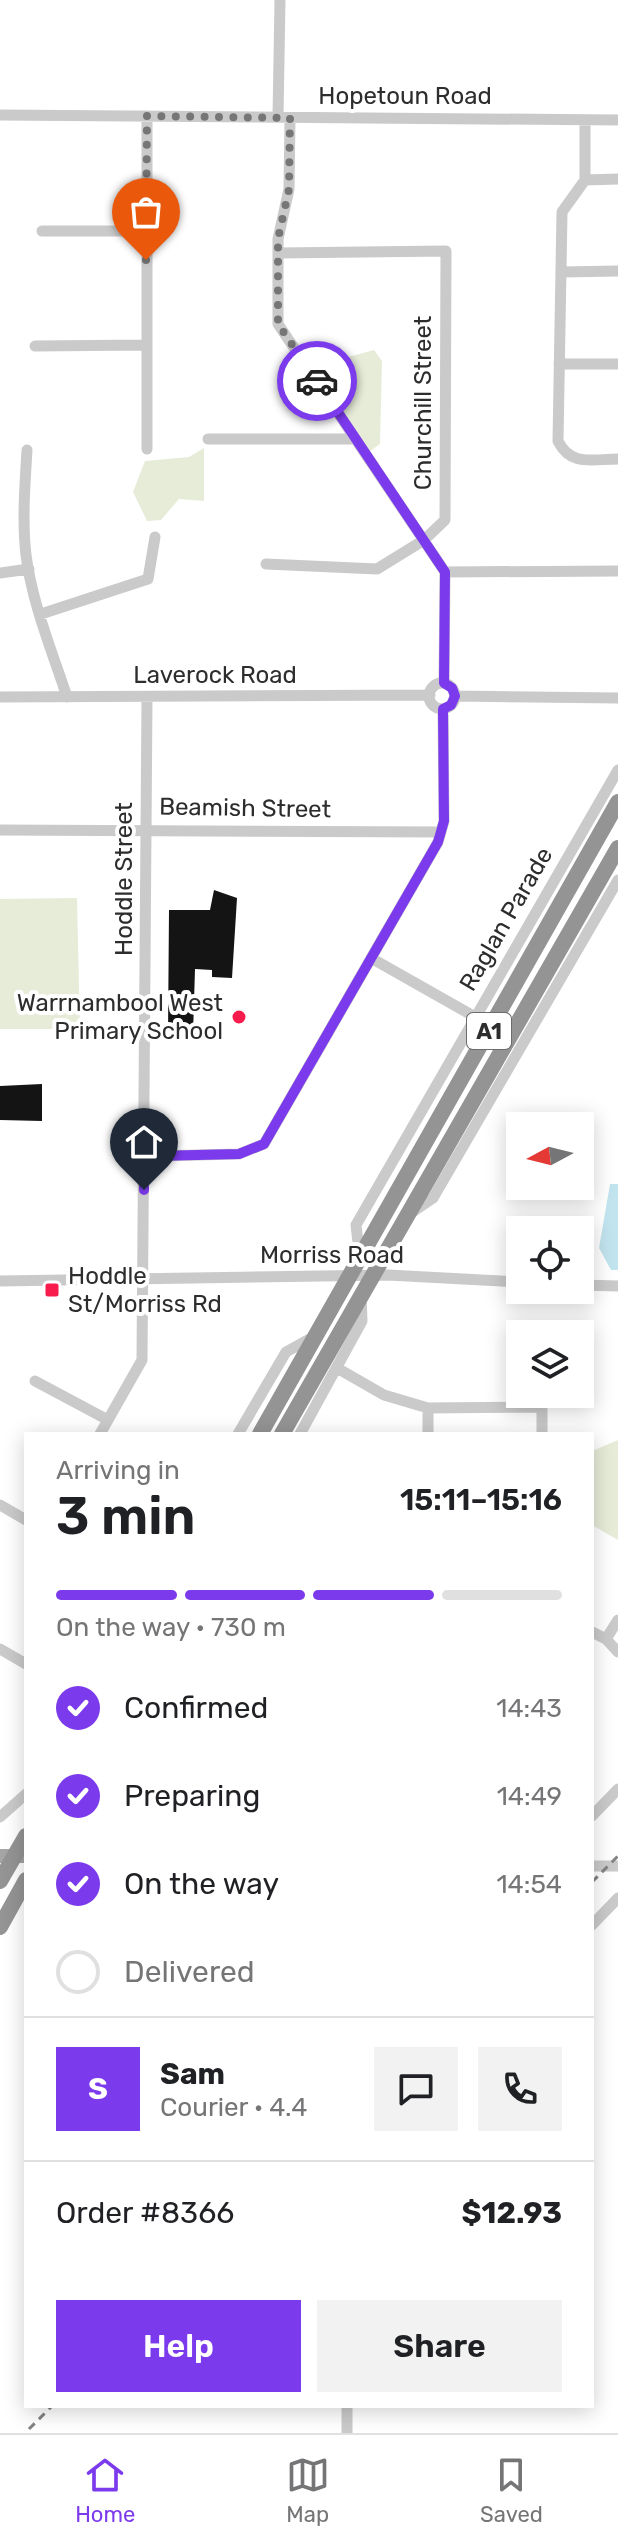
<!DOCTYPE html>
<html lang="en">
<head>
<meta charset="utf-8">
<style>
	body { margin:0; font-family:Rubik,sans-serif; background:#f2f2f2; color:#202124; height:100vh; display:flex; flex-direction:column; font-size:30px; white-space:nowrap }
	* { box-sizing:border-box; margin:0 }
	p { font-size:26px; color:#757577 }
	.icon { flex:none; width:44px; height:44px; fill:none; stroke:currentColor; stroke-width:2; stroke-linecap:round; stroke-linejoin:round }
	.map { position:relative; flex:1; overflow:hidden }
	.details { position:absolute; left:24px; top:1432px; width:570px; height:976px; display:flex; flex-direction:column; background:#fff; border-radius:0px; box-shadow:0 4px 20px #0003 }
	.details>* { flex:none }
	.needle { width:52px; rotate:263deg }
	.controls { position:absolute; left:506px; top:1112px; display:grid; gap:16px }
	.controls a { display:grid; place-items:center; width:88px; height:88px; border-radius:0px; background:#fff; box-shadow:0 4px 20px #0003; font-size:40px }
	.pin { position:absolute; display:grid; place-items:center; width:68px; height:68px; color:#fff; margin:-82px -34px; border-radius:50% 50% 50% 0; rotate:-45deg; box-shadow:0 0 8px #0007 }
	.pin .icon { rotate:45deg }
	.courier { position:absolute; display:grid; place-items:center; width:80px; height:80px; margin:-40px; border:6px solid #7c3aed; border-radius:50%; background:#fff; color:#222; box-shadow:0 2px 10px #0007 }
	.overview em { font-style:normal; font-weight:600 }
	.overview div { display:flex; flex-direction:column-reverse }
	.overview { display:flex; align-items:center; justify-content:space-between; height:136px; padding:0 32px }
	h1 { font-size:52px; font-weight:600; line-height:60px }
	.bar { display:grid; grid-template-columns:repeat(4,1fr); gap:12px 8px; align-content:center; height:96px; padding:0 32px }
	.bar i { height:10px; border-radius:6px; background:#e0e0e0 }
	.bar .active { background:#7c3aed }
	.bar p { grid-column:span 4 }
	.line { display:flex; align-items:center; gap:20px; padding:0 32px; border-top:2px solid #e0e0e0 }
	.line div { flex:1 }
	.round { display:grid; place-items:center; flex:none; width:84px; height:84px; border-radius:0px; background:#f2f2f2 }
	ol { padding:0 32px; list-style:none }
	li { display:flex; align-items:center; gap:24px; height:88px }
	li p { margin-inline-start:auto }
	li .icon { padding:8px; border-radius:50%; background:#7c3aed; color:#fff; stroke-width:4 }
	li:last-child { color:#757577 }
	li i { width:44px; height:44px; border:4px solid #e0e0e0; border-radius:50% }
	.cta { display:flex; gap:16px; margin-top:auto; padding:16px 32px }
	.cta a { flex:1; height:92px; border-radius:0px; background:#7c3aed; color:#fff; font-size:32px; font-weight:600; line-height:92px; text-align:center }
	.cta a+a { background:#f2f2f2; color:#202124 }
	.tabs { display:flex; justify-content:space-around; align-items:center; height:112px; border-top:2px solid #e0e0e0; background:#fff; font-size:22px; color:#757577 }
	.tabs a { display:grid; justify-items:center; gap:4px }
	.tabs .active { color:#7c3aed }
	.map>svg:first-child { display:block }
	.green { fill:#e6ecd8 }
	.water { fill:#c2e4ee }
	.building { fill:#141414 }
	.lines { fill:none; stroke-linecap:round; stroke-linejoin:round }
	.minor { stroke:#cacaca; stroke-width:11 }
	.major { stroke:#a5a5a5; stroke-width:14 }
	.highway { stroke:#949494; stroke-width:16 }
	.rail { stroke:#828282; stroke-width:3; stroke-dasharray:8 6; stroke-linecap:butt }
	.done { stroke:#767676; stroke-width:8; stroke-dasharray:0 14.4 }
	.route { stroke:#7c3aed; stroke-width:10 }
	.poi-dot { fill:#f71c4b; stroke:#fff; stroke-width:3 }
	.labels { text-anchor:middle; stroke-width:8; stroke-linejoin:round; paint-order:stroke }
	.shield { fill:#fff; stroke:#6c6c6c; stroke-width:2 }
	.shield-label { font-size:22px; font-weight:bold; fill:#2d2d2d }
	.street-label { font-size:24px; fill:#2d2d2d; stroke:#fff }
	.poi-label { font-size:24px; fill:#2d2d2d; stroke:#fff; text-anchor:end }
</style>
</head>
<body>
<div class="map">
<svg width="618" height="2433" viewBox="0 0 618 2433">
	<rect width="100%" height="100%" fill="#fff"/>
	<path class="green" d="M374,350L382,361L380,444L366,454L308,368Z
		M204,448V501L179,499L161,520L147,521L133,492L145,461L189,457Z
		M77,898L80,1029H0V899Z
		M618,1440V1540L592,1525V1451Z"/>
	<path class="water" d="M610,1184H618V1270H611L599,1248Z"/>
	<path class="building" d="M214,890L237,898L232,978L212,977V970L195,969L193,1035H168L169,910H210Z
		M42,1084V1121L0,1120V1086Z"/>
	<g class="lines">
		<path class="minor" d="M0,115L618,120
			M147,116V449
			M278,117L280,0
			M290,118L289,189L278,239V324L445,572L444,683
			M585,120V180L562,212L558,441C571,467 592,459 618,459
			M585,180L618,179
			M42,231H146
			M561,272L618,271
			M35,346L146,345
			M559,364H618
			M208,439H355
			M27,450C25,484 22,521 26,555C32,603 52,651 67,697
			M266,564L377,569L424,540L445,520L446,251L278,253
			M445,572L618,571
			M0,573L29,569
			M41,614L148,579L155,537
			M429 696a13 13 0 1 1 26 0a13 13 0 1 1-26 0Z
			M455,696L618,698
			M0,697L430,695
			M0,830L441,832
			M371,958L477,1018
			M144,1160L155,1156L239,1154L264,1144L438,842L444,821L443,709
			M408,1215L433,1198L618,880
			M360,1260L356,1225L618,770
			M0,1281L388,1275L520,1282
			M580,1285L618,1286
			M337,1368L384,1395L428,1408L542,1407V1434
			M35,1381L108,1420
			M428,1408V1434
			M100,1434L142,1360L147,698
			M238,1434L286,1352L315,1336
			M300,1434L362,1321L361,1295
			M0,1505L26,1520
			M592,1632L606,1639L618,1652
			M606,1639L618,1620
			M0,1649L26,1664
			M592,1816L618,1789
			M0,1817L26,1794
			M592,1866H618
			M592,1925L618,1898
			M347,2433V2406"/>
		<path class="major" d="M0,1856H26"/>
		<path class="highway" d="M260,1434L618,802
			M282,1434L618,848
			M0,1881L26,1836
			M0,1927L26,1880"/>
		<path class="rail" d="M592,1882L618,1856
			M29,2429L52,2406"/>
	</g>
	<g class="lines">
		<path class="done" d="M146,260L147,116L290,118L289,189L278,239V324L317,381"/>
		<path class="route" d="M144,1190V1160L155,1156L239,1154L264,1144L438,842L444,821L443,709L451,705L455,696L452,688L444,683L445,572L317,381"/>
	</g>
	<g class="poi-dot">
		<circle cx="239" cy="1017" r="8"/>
		<rect x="44" y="1282" width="16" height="16" rx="4"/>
	</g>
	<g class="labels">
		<rect class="shield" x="467" y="1013" width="44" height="36" rx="6"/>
		<g class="shield-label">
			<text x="489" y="1039">A1</text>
		</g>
		<g class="street-label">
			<text x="405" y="104">Hopetoun Road</text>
			<text transform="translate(423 403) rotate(-90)" y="8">Churchill Street</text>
			<text x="215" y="683">Laverock Road</text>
			<text transform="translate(245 808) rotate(1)" y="8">Beamish Street</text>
			<text transform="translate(124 879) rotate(-90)" y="8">Hoddle Street</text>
			<text transform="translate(506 919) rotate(-60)" y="8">Raglan Parade</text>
			<text x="332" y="1263">Morriss Road</text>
		</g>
		<g class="poi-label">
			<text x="223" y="1011">Warrnambool West<tspan x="223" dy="28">Primary School</tspan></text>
			<text x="68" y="1284" text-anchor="start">Hoddle<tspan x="68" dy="28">St/Morriss Rd</tspan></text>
		</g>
	</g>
</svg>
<div class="controls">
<a><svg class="needle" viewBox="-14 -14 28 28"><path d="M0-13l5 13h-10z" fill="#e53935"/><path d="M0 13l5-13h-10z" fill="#757577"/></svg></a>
<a><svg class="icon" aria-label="locate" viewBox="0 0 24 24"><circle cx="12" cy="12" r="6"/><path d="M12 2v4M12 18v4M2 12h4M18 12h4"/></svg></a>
<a><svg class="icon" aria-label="layers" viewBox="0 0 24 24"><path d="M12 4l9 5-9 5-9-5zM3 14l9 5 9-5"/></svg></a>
</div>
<div class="pin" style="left:146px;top:260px;background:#ea580c"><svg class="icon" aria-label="bag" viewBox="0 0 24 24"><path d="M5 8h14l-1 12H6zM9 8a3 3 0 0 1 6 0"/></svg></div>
<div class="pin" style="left:144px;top:1190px;background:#1f2937"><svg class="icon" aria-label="home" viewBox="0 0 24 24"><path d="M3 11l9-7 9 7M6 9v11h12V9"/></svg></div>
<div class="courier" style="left:317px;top:381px"><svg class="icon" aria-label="car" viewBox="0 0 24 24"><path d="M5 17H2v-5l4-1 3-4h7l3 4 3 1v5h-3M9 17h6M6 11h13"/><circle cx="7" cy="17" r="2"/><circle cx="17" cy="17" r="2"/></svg></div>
<section class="details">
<div class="overview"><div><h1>3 min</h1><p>Arriving in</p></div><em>15:11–15:16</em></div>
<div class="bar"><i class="active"></i><i class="active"></i><i class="active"></i><i></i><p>On the way · 730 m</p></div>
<ol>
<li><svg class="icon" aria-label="check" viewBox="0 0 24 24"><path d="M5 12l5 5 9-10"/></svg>Confirmed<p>14:43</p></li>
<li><svg class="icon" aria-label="check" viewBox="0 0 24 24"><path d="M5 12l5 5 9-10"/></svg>Preparing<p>14:49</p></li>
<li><svg class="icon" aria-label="check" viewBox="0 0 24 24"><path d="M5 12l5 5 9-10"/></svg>On the way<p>14:54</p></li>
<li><i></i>Delivered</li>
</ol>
<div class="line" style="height:144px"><b class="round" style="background:#7c3aed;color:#fff">S</b><div><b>Sam</b><p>Courier · 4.4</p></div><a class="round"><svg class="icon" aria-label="chat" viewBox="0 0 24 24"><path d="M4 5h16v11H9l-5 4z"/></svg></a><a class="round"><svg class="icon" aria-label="phone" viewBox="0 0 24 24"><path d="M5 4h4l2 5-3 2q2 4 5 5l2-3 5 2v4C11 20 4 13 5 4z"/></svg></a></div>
<div class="line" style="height:104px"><div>Order #8366</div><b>$12.93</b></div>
<div class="cta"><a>Help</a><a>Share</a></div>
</section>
</div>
<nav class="tabs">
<a class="active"><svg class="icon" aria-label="home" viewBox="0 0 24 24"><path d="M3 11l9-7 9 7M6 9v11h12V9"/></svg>Home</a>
<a><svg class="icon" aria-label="map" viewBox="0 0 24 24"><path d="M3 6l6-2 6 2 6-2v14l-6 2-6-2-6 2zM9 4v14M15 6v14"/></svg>Map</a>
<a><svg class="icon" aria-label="saved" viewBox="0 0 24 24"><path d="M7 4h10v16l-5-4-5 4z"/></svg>Saved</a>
</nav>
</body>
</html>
